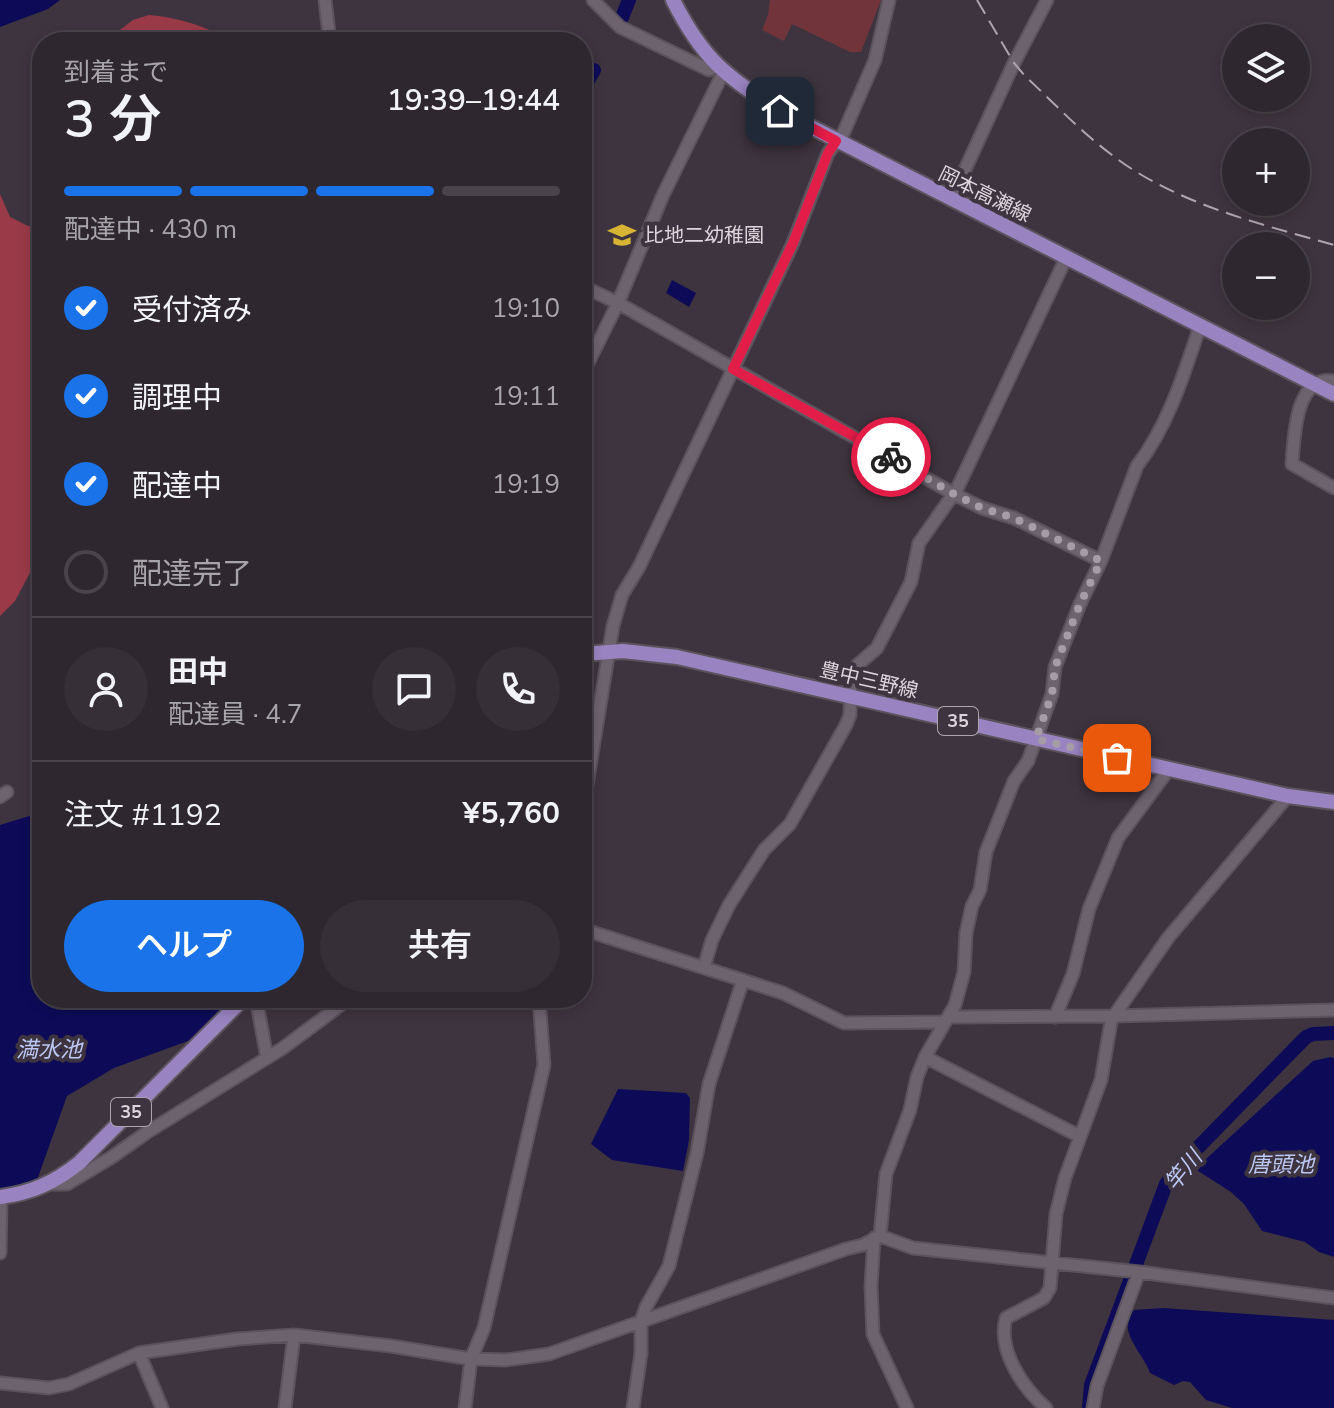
<!DOCTYPE html>
<html lang="ja">
<head>
<meta charset="utf-8">
<style>
	body { margin:0; font-family:"Nunito Sans","Noto Sans JP",sans-serif; background:#362f37; color:#f1f3f6; height:100vh; display:flex; flex-direction:column; font-size:30px; white-space:nowrap }
	* { box-sizing:border-box; margin:0 }
	p { font-size:26px; color:#a7a5aa }
	.icon { flex:none; width:44px; height:44px; fill:none; stroke:currentColor; stroke-width:2; stroke-linecap:round; stroke-linejoin:round }
	.map { position:relative; flex:1; overflow:hidden }
	.drawer { position:absolute; left:32px; top:32px; width:560px; height:976px; display:flex; flex-direction:column; background:#2e272f; border-radius:32px; box-shadow:0 4px 12px #0003,0 0 0 2px #49444b }
	.drawer>* { flex:none }
	.fabs { position:absolute; left:1222px; top:24px; display:grid; gap:16px }
	.fabs a { display:grid; place-items:center; width:88px; height:88px; border-radius:50%; background:#2e272f; box-shadow:0 4px 12px #0003,0 0 0 2px #49444b; font-size:40px }
	.pin { position:absolute; display:grid; place-items:center; width:68px; height:68px; color:#fff; margin:-34px; border-radius:16px; box-shadow:0 4px 12px #0006 }
	.courier { position:absolute; display:grid; place-items:center; width:80px; height:80px; margin:-40px; border:6px solid #e11d48; border-radius:50%; background:#fff; color:#222; box-shadow:0 2px 10px #0007 }
	.summary em { font-style:normal; font-weight:600 }
	.summary div { display:flex; flex-direction:column-reverse }
	.summary { display:flex; align-items:center; justify-content:space-between; height:136px; padding:0 32px }
	h1 { font-size:52px; font-weight:600; line-height:60px }
	.bar { display:grid; grid-template-columns:repeat(4,1fr); gap:12px 8px; align-content:center; height:96px; padding:0 32px }
	.bar i { height:10px; border-radius:6px; background:#49444b }
	.bar .selected { background:#1a73e8 }
	.bar p { grid-column:span 4 }
	.line { display:flex; align-items:center; gap:20px; padding:0 32px; border-top:2px solid #49444b }
	.line div { flex:1 }
	.round { display:grid; place-items:center; flex:none; width:84px; height:84px; border-radius:42px; background:#362f37 }
	ol { padding:0 32px; list-style:none }
	li { display:flex; align-items:center; gap:24px; height:88px }
	li p { margin-inline-start:auto }
	li .icon { padding:8px; border-radius:50%; background:#1a73e8; color:#fff; stroke-width:4 }
	li:last-child { color:#a7a5aa }
	li i { width:44px; height:44px; border:4px solid #49444b; border-radius:50% }
	.cta { display:flex; gap:16px; margin-top:auto; padding:16px 32px }
	.cta a { flex:1; height:92px; border-radius:48px; background:#1a73e8; color:#fff; font-size:32px; font-weight:600; line-height:92px; text-align:center }
	.cta a+a { background:#362f37; color:#f1f3f6 }
	.map>svg:first-child { display:block }
	.green { fill:#70343a }
	.forest { fill:#9a3a48 }
	.water { fill:#0d0b58 }
	.lines { fill:none; stroke-linecap:round; stroke-linejoin:round }
	.river { stroke:#0d0b58; stroke-width:14 }
	.minor-casing { stroke:#5b535c; stroke-width:15 }
	.major-casing { stroke:#5b535c; stroke-width:18 }
	.minor { stroke:#6d636f; stroke-width:11 }
	.major { stroke:#9984c1; stroke-width:14 }
	.rail { stroke:#aca5ad; stroke-width:2; stroke-dasharray:16 8; stroke-linecap:butt }
	.done { stroke:#a59da5; stroke-width:8; stroke-dasharray:0 14.4 }
	.route { stroke:#e11d48; stroke-width:10 }
	.labels { text-anchor:middle; stroke-width:8; stroke-linejoin:round; paint-order:stroke }
	.shield { fill:#3e343f; stroke:#ada5ad; stroke-width:2 }
	.shield-label { font-size:18px; font-weight:bold; fill:#dcd5dc }
	.street-label { font-size:20px; fill:#dcd5dc; stroke:#3e343f }
	.poi-label { font-size:20px; fill:#dcd5dc; stroke:#3e343f; text-anchor:start }
	.water-label { font-size:22px; font-style:italic; fill:#bbc8f4; stroke:#3e343f }
</style>
</head>
<body>
<div class="map">
<svg width="1334" height="1408" viewBox="0 0 1334 1408">
	<rect width="100%" height="100%" fill="#3e343f"/>
	<path class="green" d="M770,0H881L861,52H850L792,24L784,41L762,30L768,15Z"/>
	<path class="forest" d="M149,15C181,18 206,26 233,42H104L133,20Z
		M0,194L10,217L28,226L42,227V550L15,601L0,616Z"/>
	<path class="water" d="M0,0H60L48,9L0,27Z
		M672,280L696,293L689,307L666,293Z
		M42,812V998H236L196,1038L114,1068L67,1096L36,1183L0,1190V825Z
		M1330,1057L1334,1058V1257L1319,1252L1305,1242L1262,1231L1244,1204L1231,1192L1195,1169L1313,1061Z
		M618,1089L686,1093L690,1098L689,1140L683,1171L612,1160L591,1144Z
		M1163,1308L1334,1320V1408H1232L1206,1400L1190,1382L1183,1381L1174,1385L1150,1373C1144,1354 1115,1330 1134,1310Z"/>
	<g class="lines">
		<path class="river" d="M621,20L629,0
			M582,91L594,70
			M1089,1408L1091,1385L1166,1184L1177,1169L1306,1037L1313,1034L1334,1033"/>
		<g class="minor-casing">
			<path id="minor" d="M325,0L330,42
				M593,0L620,27L709,70L716,66
				M951,200L1014,63L1047,0
				M582,286L618,303L663,195L723,73
				M582,375L618,303L954,494L982,508L1014,518L1101,561
				M1334,381C1295,374 1294,438 1292,464L1334,488
				M0,797L7,792
				M582,815L613,626L622,595L639,567L793,243L828,153L843,134L875,60L889,0
				M582,929L783,993L844,1023L944,1022
				M704,967L712,940L729,905L764,850L790,824L846,725L850,715L851,679L854,668L877,648L911,582L919,543L957,489L1067,256
				M256,998L267,1058
				M1114,1016L1168,938L1288,796
				M949,1017L1114,1016L1334,1010
				M1055,1017L1073,974L1089,909L1118,838L1169,769
				M925,1057L1079,1136
				M49,1184H67L112,1157L146,1133L283,1048L350,998
				M880,1236L886,1174L910,1110L917,1077L925,1057L955,1005L964,972L966,933L972,906L980,890L986,852L1014,781L1028,761L1052,694L1055,667L1080,604L1101,561L1137,466C1168,426 1184,374 1200,326
				M874,1238L871,1286L873,1334L907,1408
				M0,1253L1,1197
				M139,1353L162,1408
				M0,1383L49,1388L69,1384L139,1353L237,1339L294,1335L391,1346L471,1359L506,1360L549,1354L846,1249L863,1245L880,1236L913,1248L1139,1272L1334,1298
				M285,1408L294,1335
				M465,1408L471,1359L484,1328L544,1065L539,998
				M633,1408L641,1353V1321L646,1307L669,1266L697,1153L709,1084L743,980
				M1046,1408C1023,1388 997,1350 1006,1318L1044,1298L1050,1288L1056,1214L1065,1178L1101,1080L1112,1016
				M1093,1408L1097,1386L1139,1272"/>
		</g>
		<g class="major-casing">
			<path id="major" d="M673,0C702,58 726,77 780,111L1334,394
				M582,654L623,651L677,657L1288,796L1334,802
				M0,1197C31,1193 54,1183 79,1163L244,998"/>
		</g>
		<use href="#minor" class="minor"/>
		<use href="#major" class="major"/>
		<path class="rail" d="M977,0L1014,63L1025,76C1054,103 1081,132 1112,155C1174,203 1260,224 1334,245"/>
	</g>
	<g class="lines">
		<path class="done" d="M891,457L954,494L982,508L1014,518L1101,561L1080,604L1055,667L1052,694L1036,739L1117,758"/>
		<path class="route" d="M780,111L836,141L828,153L793,243L733,369L891,457"/>
	</g>
	<defs>
		<g id="school-bare" transform="scale(2.16)"><path d="M0-5L7-2L0 1L-7-2ZM-4 1L0 2.5L4 1V4Q0 6-4 4Z" fill="#d8b434" stroke="#3e343f" stroke-width="2.5" paint-order="stroke"/></g>
	</defs>
	<g fill-rule="evenodd">
		<use href="#school-bare" x="622" y="235"/>
	</g>
	<g class="labels">
		<g class="shield">
			<rect x="938" y="707" width="40" height="28" rx="6"/>
			<rect x="111" y="1098" width="40" height="28" rx="6"/>
		</g>
		<g class="shield-label">
			<text x="958" y="727">35</text>
			<text x="131" y="1118">35</text>
		</g>
		<g class="street-label">
			<text transform="translate(985 194) rotate(26)" y="7">岡本高瀬線</text>
			<text transform="translate(869 680) rotate(13)" y="7">豊中三野線</text>
		</g>
		<g class="poi-label">
			<text x="644" y="242">比地二幼稚園</text>
		</g>
		<g class="water-label">
			<text x="49" y="1057">満水池</text>
			<text x="1281" y="1172">唐頭池</text>
			<text transform="translate(1183 1170) rotate(-51)" y="8">竿川</text>
		</g>
	</g>
</svg>
<div class="fabs">
<a><svg class="icon" aria-label="layers" viewBox="0 0 24 24"><path d="M12 4l9 5-9 5-9-5zM3 14l9 5 9-5"/></svg></a>
<a>+</a>
<a>−</a>
</div>
<div class="pin" style="left:1117px;top:758px;background:#ea580c"><svg class="icon" aria-label="bag" viewBox="0 0 24 24"><path d="M5 8h14l-1 12H6zM9 8a3 3 0 0 1 6 0"/></svg></div>
<div class="pin" style="left:780px;top:111px;background:#1f2937"><svg class="icon" aria-label="home" viewBox="0 0 24 24"><path d="M3 11l9-7 9 7M6 9v11h12V9"/></svg></div>
<div class="courier" style="left:891px;top:457px"><svg class="icon" aria-label="bike" viewBox="0 0 24 24"><circle cx="6" cy="16" r="4"/><circle cx="18" cy="16" r="4"/><path d="M6 16l4-8h5l3 8M10 8l3 8H6M13 5h3"/></svg></div>
<section class="drawer">
<div class="summary"><div><h1>3 分</h1><p>到着まで</p></div><em>19:39–19:44</em></div>
<div class="bar"><i class="selected"></i><i class="selected"></i><i class="selected"></i><i></i><p>配達中 · 430 m</p></div>
<ol>
<li><svg class="icon" aria-label="check" viewBox="0 0 24 24"><path d="M5 12l5 5 9-10"/></svg>受付済み<p>19:10</p></li>
<li><svg class="icon" aria-label="check" viewBox="0 0 24 24"><path d="M5 12l5 5 9-10"/></svg>調理中<p>19:11</p></li>
<li><svg class="icon" aria-label="check" viewBox="0 0 24 24"><path d="M5 12l5 5 9-10"/></svg>配達中<p>19:19</p></li>
<li><i></i>配達完了</li>
</ol>
<div class="line" style="height:144px"><a class="round"><svg class="icon" aria-label="person" viewBox="0 0 24 24"><circle cx="12" cy="8" r="4"/><path d="M4 21q1-7 8-7t8 7"/></svg></a><div><b>田中</b><p>配達員 · 4.7</p></div><a class="round"><svg class="icon" aria-label="chat" viewBox="0 0 24 24"><path d="M4 5h16v11H9l-5 4z"/></svg></a><a class="round"><svg class="icon" aria-label="phone" viewBox="0 0 24 24"><path d="M5 4h4l2 5-3 2q2 4 5 5l2-3 5 2v4C11 20 4 13 5 4z"/></svg></a></div>
<div class="line" style="height:104px"><div>注文 #1192</div><b>¥5,760</b></div>
<div class="cta"><a>ヘルプ</a><a>共有</a></div>
</section>
</div>
</body>
</html>
